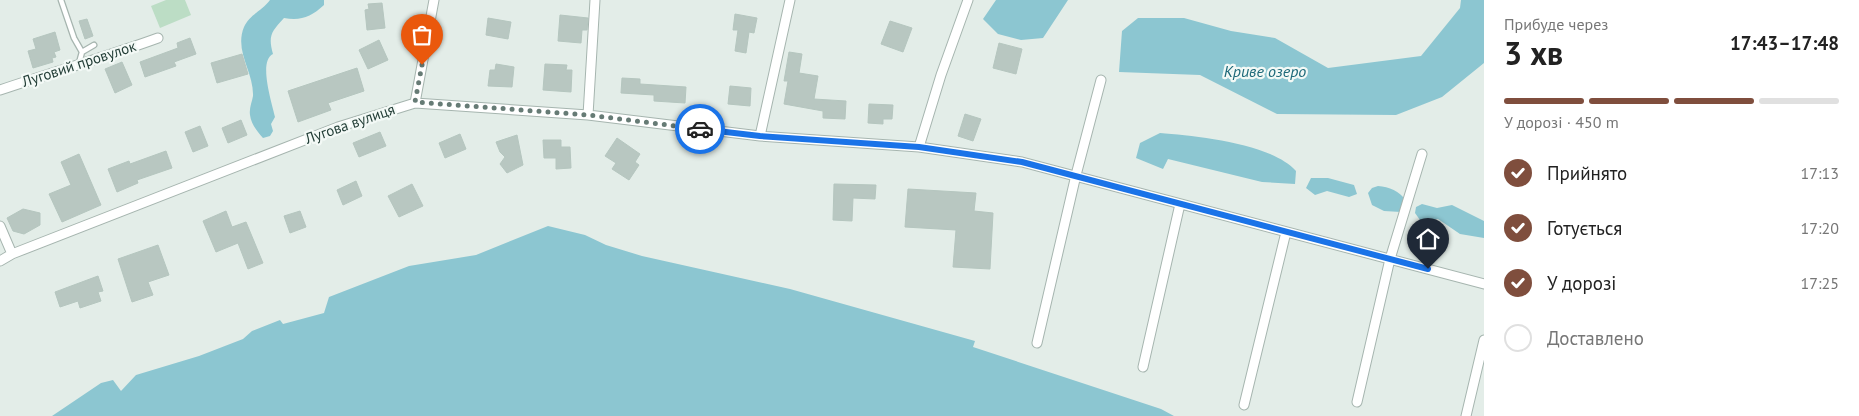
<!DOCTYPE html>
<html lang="uk">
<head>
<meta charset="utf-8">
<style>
	body { margin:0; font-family:"PT Sans",sans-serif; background:#f6f6f6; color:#222; height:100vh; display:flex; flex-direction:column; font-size:19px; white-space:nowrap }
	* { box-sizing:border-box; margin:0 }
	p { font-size:16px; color:#767676 }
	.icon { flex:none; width:28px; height:28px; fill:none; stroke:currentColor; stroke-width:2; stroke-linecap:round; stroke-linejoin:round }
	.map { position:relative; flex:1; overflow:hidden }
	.sheet { display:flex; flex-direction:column; background:#fff; width:375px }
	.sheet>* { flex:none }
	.pin { position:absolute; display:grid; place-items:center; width:42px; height:42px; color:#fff; margin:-51px -21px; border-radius:50% 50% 50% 0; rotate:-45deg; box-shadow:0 0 5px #0007 }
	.pin .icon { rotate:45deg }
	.courier { position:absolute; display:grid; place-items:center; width:50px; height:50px; margin:-25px; border:4px solid #1a73e8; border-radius:50%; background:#fff; color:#222; box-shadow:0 1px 6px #0007 }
	.headline em { font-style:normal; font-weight:700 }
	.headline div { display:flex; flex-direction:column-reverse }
	.headline { display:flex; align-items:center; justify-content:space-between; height:85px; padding:0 20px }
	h1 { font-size:32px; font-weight:700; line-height:38px }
	.bar { display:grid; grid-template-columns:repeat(4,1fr); gap:8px 5px; align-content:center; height:60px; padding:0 20px }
	.bar i { height:6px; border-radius:4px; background:#e0e0e0 }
	.bar .active { background:#7f4e3d }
	.bar p { grid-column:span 4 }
	ol { padding:0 20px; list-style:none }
	li { display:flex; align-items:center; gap:15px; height:55px }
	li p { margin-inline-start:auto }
	li .icon { padding:5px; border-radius:50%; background:#7f4e3d; color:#fff; stroke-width:4 }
	li:last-child { color:#767676 }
	li i { width:28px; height:28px; border:2px solid #e0e0e0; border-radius:50% }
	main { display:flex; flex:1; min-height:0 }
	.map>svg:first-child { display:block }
	.green { fill:#bcddc5 }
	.water { fill:#8cc6d1 }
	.building { fill:#b8c7c1; stroke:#b5c6bf }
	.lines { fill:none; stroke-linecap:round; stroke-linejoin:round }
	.service-casing { stroke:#a6b5af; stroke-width:7 }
	.minor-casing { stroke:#a6b5af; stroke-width:11 }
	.service { stroke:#fff; stroke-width:4.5 }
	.minor { stroke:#fff; stroke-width:9 }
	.done { stroke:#667b75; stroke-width:5; stroke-dasharray:0 9 }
	.route { stroke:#1a73e8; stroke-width:6 }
	.labels { text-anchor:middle; stroke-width:4.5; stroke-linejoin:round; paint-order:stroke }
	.street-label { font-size:15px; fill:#233e37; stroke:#f3f9f6 }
	.water-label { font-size:16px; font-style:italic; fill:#1d6979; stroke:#f3f9f6 }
</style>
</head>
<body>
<main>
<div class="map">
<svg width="1484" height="416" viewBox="0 0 1484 416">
	<rect width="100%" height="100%" fill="#e3ede8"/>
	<path class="green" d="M166,0H185L191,15L160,28L151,6Z"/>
	<path class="water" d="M270,0H324V5C311,17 301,21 284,18C271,32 268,36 273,54C258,61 272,103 275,117L271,124L273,131L270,136L263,138C257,131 251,124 250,115C249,108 252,102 253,96C254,72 234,51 244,27C250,14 262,11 270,0Z
		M996,0H1068L1043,38L1021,40L998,34L983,19Z
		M1461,0H1484V63L1442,97L1396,115L1277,114L1200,75L1119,72L1122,31L1138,18H1184L1231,31L1275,38L1328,68L1421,56L1460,8Z
		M1160,133C1196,136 1271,143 1296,171L1295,184L1262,182L1168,159L1163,169L1136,158L1140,143Z
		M1311,178H1328L1354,185L1357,194L1349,197L1327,191L1315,195L1306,188Z
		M1378,186C1389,187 1400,191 1405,200L1401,212L1384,211L1372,205L1368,193L1372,188Z
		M1422,204L1437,208L1452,205L1484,221V238L1460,234L1438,219L1420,220L1415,213L1416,207Z
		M548,226L585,235L606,245L642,256L790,289L975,341L973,347L1161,409L1174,416H52L101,383L113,380L121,391L136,375L199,356L243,339L252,331L280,320L283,324L324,313L329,297L409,266L476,255Z"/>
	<path class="building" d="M382,3L385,28L367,30L365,10L369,9L368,4Z
		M735,14L757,18L754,33L749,32L746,53L735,51L738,30H733Z
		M560,15L588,18L587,30H582L581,43L558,41Z
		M488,18L511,22L508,39L486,35Z
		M87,19L93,36L85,39L79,21Z
		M890,21L912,28L903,52L881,44Z
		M55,32L60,50L54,52L56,57L52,58L53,62L33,68L28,51L36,49L33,39Z
		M190,38L196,54L174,62L176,66L145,77L140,62L178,48L177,43Z
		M379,40L388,60L368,69L359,50Z
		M999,43L1022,49L1016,74L993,68Z
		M789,52L802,54L799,73L818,76L814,99L846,101L845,119L823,118V111L784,104L788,81H784Z
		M242,54L248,74L217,83L211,63Z
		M122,62L132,85L115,93L105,69Z
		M496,64L514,67L512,87L488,86L490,70H495Z
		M545,64L567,65L566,70H572L571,92L543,90Z
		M357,68L364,91L328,103L331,110L298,122L288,91Z
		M622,78L640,79V84L686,87L685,103L654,101V95L621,93Z
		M730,86L751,88L750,106L728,104Z
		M869,104L893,105L892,119H883V124L868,123Z
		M965,114L981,119L973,141L958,136Z
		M241,120L247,135L228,143L222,128Z
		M200,126L208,146L193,152L185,132Z
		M380,132L386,146L359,157L353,143Z
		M460,134L466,149L445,158L439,143Z
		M517,135L523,165L507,173L500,164L505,157L500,152L496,142Z
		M617,138L640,154L635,162L639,165L629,180L612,169L616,163L605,156Z
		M543,140H561V147H570L571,168L556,169V158H544Z
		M166,151L172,168L137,180L138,183L117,192L108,169L129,161L130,164Z
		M79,154L101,205L62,222L49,194L71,185L61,162Z
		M356,181L362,196L343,205L337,190Z
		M412,184L423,206L399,217L388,196Z
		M834,184L876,185L875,199L853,198L852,221L833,220Z
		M908,189L976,193L974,211L993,213L990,269L953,267L956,230L905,227Z
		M23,209L40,213V225L24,234L13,231L7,218Z
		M226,211L232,227L246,222L263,263L248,269L238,243L216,252L203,221Z
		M300,211L306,227L290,233L284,216Z
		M158,245L169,275L148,282L153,295L132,302L118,259Z
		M98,276L103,291L98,292L101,301L80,308L78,301L60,307L55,292Z"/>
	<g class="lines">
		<g class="service-casing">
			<path id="service" d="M61,0L74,38L82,52
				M79,63L82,52L94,45"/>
		</g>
		<g class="minor-casing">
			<path id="minor" d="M0,90C53,72 106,57 158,38
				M415,103L434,0
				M588,115L595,0
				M760,136L790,0
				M919,147L941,75L968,0
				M0,226L12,254
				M0,261L12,254L338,127L415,103L588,115L760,136L919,147L1022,162L1484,284
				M1037,343L1076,175L1101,80
				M1143,367L1180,204
				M1357,402L1390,259L1422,154
				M1244,405L1286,232
				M1466,416L1484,340"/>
		</g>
		<use href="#service" class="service"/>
		<use href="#minor" class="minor"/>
	</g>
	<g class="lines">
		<path class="done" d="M422,65L415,102L588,115L700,129"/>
		<path class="route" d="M700,129L760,136L919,147L1022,162L1428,269"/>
	</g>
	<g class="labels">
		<g class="street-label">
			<text transform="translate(79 64) rotate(-18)" y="5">Луговий провулок</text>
			<text transform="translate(350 124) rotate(-19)" y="5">Лугова вулиця</text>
		</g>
		<g class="water-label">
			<text x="1265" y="77">Криве озеро</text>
		</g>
	</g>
</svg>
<div class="pin" style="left:422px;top:65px;background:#ea580c"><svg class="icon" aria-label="bag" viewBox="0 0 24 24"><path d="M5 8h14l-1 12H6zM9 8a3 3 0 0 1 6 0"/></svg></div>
<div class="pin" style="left:1428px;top:269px;background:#1f2937"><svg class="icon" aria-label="home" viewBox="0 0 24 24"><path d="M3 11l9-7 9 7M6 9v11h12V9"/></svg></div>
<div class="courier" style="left:700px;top:129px"><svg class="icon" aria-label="car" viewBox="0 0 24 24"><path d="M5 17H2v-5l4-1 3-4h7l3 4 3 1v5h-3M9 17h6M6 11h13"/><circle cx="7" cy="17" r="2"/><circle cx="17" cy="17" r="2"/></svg></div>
</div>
<section class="sheet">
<div class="headline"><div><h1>3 хв</h1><p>Прибуде через</p></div><em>17:43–17:48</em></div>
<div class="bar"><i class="active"></i><i class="active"></i><i class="active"></i><i></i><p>У дорозі · 450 m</p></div>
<ol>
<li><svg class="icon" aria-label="check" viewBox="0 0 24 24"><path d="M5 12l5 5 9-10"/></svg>Прийнято<p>17:13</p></li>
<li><svg class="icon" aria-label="check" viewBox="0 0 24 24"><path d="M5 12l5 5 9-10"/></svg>Готується<p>17:20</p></li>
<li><svg class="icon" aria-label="check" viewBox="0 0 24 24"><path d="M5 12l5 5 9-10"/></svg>У дорозі<p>17:25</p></li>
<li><i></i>Доставлено</li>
</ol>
</section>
</main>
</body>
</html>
